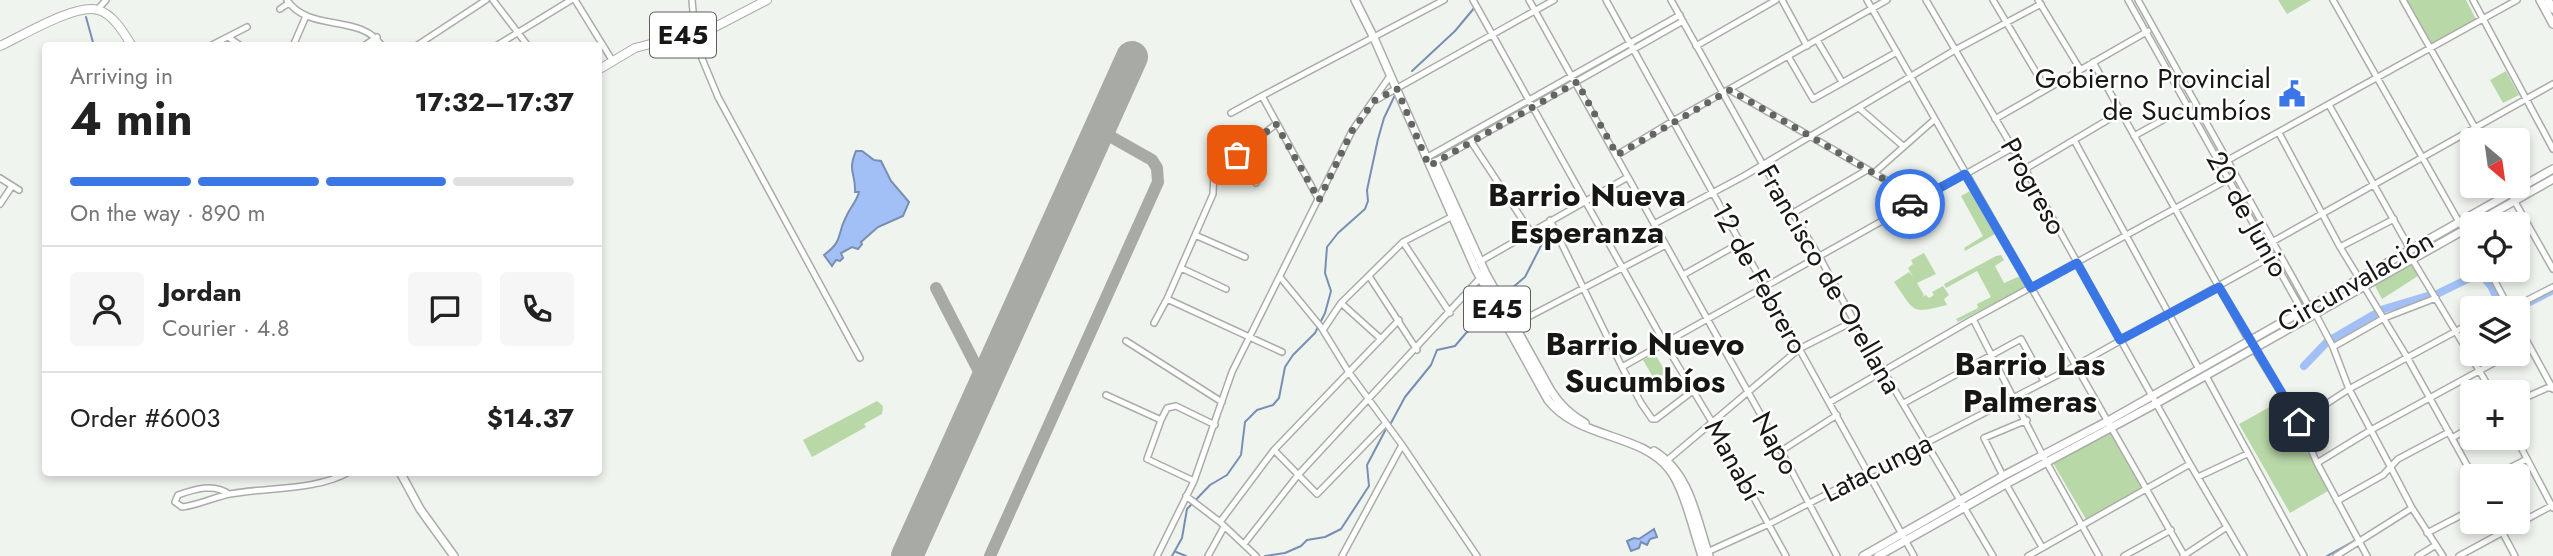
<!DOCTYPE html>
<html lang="en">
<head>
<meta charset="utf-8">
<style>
	body { margin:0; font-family:Jost,sans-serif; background:#f6f6f6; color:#222; height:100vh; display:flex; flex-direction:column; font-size:26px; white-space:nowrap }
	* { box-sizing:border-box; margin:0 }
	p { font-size:23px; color:#767676 }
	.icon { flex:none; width:38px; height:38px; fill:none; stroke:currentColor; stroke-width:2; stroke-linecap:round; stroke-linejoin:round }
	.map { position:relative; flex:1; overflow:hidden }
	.panel { position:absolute; left:42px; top:42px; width:560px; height:434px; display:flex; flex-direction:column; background:#fff; border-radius:7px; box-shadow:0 4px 10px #0003 }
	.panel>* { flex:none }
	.needle { width:46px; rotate:151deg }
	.tools { position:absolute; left:2460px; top:128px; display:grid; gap:14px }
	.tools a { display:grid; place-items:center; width:70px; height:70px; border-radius:7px; background:#fff; box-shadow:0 4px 10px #0003; font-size:35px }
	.pin { position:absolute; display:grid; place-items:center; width:60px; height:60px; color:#fff; margin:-30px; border-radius:14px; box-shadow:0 4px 10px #0006 }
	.courier { position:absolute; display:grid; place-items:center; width:70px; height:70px; margin:-35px; border:5px solid #3a76e5; border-radius:50%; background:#fff; color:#222; box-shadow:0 2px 9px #0007 }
	.summary em { font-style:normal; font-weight:700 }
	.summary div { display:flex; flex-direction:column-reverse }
	.summary { display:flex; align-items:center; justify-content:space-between; height:119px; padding:0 28px }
	h1 { font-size:46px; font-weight:700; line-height:52px }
	.bar { display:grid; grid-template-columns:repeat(4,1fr); gap:10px 7px; align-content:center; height:84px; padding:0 28px }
	.bar i { height:9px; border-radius:5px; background:#e0e0e0 }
	.bar .current { background:#3a76e5 }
	.bar p { grid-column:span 4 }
	.line { display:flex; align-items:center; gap:18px; padding:0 28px; border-top:2px solid #e0e0e0 }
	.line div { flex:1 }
	.round { display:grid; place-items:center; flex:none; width:74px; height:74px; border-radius:7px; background:#f6f6f6 }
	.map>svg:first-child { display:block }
	.green { fill:#b9d8a8 }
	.water { fill:#a2c0f6; stroke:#788eb3; stroke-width:2 }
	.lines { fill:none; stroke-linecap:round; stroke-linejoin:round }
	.stream { stroke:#788eb3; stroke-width:2 }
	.river { stroke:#a2c0f6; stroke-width:8 }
	.taxiway { stroke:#a8aaa6; stroke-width:12 }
	.runway { stroke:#a8aaa6; stroke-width:32 }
	.minor-casing { stroke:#a9ada8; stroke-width:8 }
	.major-casing { stroke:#a9ada8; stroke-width:10 }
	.highway-casing { stroke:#a9ada8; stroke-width:10 }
	.minor { stroke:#fff; stroke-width:5 }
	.major { stroke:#fff; stroke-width:7 }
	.highway { stroke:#fff; stroke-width:8 }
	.done { stroke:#636562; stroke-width:7; stroke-dasharray:0 12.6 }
	.route { stroke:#3a76e5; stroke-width:9 }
	.labels { text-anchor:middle; stroke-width:5; stroke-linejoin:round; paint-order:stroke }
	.shield { fill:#fff; stroke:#5d5d5c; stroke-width:2 }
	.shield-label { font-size:26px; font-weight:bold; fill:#171816 }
	.poi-label { font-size:28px; fill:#171816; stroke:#fff; text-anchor:end }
	.street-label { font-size:28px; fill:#171816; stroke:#fff }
	.quarter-label { font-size:32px; font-weight:bold; fill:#171816; stroke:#fff }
</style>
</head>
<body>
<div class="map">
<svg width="2553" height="556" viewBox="0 0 2553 556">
	<rect width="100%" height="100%" fill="#f0f4ee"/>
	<path class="green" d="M2278,0H2311L2287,14Z
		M2405,0H2466L2477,21L2431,47Z
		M2506,71L2519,95L2503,103L2490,80Z
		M1970,191L1995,234L1965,251L1964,248L1983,236L1961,196Z
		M1924,253L1936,274L1917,283L1924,295L1922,297L1926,295L1929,298L1934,295L1932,292L1943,286L1949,295L1944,299L1947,305C1910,314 1916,313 1894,282L1909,272L1913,277L1908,268L1913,264L1911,260Z
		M2001,255L2004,260L1995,266L2004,283L2020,276L2025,287L1958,322L1956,319L1978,308L1977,304L1991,297L1977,271L1946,288L1944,284L1996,256Z
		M2412,263L2418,276L2382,299L2374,284Z
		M1655,354L1666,373L1654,379L1643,360Z
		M2474,354H2505V355L2482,367Z
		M2284,399L2300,426V434L2328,491L2290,513L2239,424Z
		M877,401L883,406L882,414L864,424L866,427L812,457L803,440Z
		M2113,431L2145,487L2087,521L2053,463Z"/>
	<path class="water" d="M856,151H862L874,160L881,161L891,181L909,202L903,216L878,227L861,242L862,244L858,249L852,247L841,253L843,258L840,261L836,260L832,266L824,255C844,240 836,236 846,217C850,207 856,203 859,192H855C856,173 847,172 856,151Z
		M1654,529L1657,537L1650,539L1647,545L1641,542L1639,548L1631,551L1627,541L1634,538L1639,539Z"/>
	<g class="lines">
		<path class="stream" d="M86,17L94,46
			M1412,71L1455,31L1475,7
			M1505,294L1525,277L1547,234
			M1391,423L1405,397L1431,365L1437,350L1455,346L1466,333L1480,324L1491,312
			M1176,552L1186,556
			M1172,556L1182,538L1187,509L1210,485L1227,475L1241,455L1245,422L1257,410L1273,405L1279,398L1285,367L1293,355L1315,333L1325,313L1331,291L1325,273L1327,247L1338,233L1365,209L1368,201L1367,190L1378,139L1384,118L1395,95
			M1265,556L1285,553L1301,546L1307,540L1325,537L1341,529L1369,486L1367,465L1386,429
			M2327,556L2354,541"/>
		<path class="river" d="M2437,294L2480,273L2491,286L2500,304
			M2518,308L2553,290
			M2384,309L2431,295
			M2332,339L2375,314
			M2304,366L2326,343"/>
		<path class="taxiway" d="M936,288L985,383
			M990,556L1158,182L1157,168L1152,160L1099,130"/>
		<path class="runway" d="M907,556L1132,57"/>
		<g class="minor-casing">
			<path id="minor" d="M287,0C309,33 361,13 382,46
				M493,0L528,46
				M575,0L612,60
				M692,0L696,44L718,97L860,358
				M1473,0L1665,344L1712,422L1786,556
				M1529,0L1781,451L1837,556
				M1606,0L1914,556
				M1671,0L1763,165L1819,256L1854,321L1993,556
				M1782,0L1807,46
				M1867,0L2184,555
				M1926,0L2025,169L2190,464L2244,556
				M1993,0L2046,89
				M2038,0L2080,69
				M2128,0L2306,318
				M2138,0L2313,314
				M2333,0L2459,222L2473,243
				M2403,0L2482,140
				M2473,0L2553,149
				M98,9L106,0
				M280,9L289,3
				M228,37L241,46
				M1817,40L1842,82
				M365,45L377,37
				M210,46L247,27
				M293,46L306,16
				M416,46L486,0
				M496,46L571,0
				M1696,46L1776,0
				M1788,56L1813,99L1897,52
				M2093,62L2249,341L2299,422L2317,463L2367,556
				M1730,90L1891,183L1911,205
				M1262,96L1444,0
				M1376,100L1554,0
				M2329,105L2410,249
				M1859,108L1903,146
				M1231,113L1262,96L1319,200
				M1995,119L2148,31
				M2279,133L2340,247L2407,357L2473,476
				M2134,136L2190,105
				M2074,140L2199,369
				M1472,143L1530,231
				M1237,155L1256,183
				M1617,155L1673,121L1887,0
				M1426,158L1680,15
				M2228,160L2517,0
				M1433,163L1683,21
				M2025,169L2121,112
				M1874,173L1934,120
				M0,178L19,190
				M2506,186L2553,269
				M0,204L12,186
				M1793,213L1867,170
				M1550,220L1622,367L1641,403L1652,419H1656L1694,390
				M1654,224L1744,176L1955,50L2041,4
				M1195,235L1245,257
				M1403,242L1450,313
				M2272,242L2553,84
				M2340,247L2394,219
				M2412,259L2492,392
				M1479,262L1628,177
				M1181,268L1226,289
				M2489,270L2509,308
				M1683,275L1740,243
				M1369,276L1417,350
				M1280,277L1321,327L1348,371L1402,445L1477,556
				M1167,299L1282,352
				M1341,303L1381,339
				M2512,308L2553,287
				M2315,313L2333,347L2349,389L2390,466L2412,508L2443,556
				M1973,319L2043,456L2099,556
				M1154,323L1167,299L1213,194L1214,173L1276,124
				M1513,325L1666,245
				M2518,325L2553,389
				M1323,330L1341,303L1403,242L1453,216
				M1126,341L1222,402
				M2333,347L2384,318L2436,298
				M2518,349L2528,343
				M1622,367L2012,148
				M2206,376L2304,556
				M1106,395L1161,420L1147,459L1194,481
				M2518,401L2547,388H2553
				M1830,402L1973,319L2229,179
				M1904,403L2021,339L2044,381
				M1161,420L1167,408L1176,406L1215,425
				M2299,422L2349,389L2473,322
				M2452,438L2473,426
				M2516,438L2553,508
				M1274,450L1317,494L1386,423
				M1781,451L1837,415
				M1664,463L1799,349L1854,321
				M2317,463L2371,430L2510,354
				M2003,476L1984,438L2027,420
				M2494,476L2527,459
				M2198,477L2247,454
				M2006,484L2042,547
				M229,494C214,483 195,489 178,495L175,502L182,507C199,505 214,497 230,494C267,487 315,491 349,472
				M1186,496L1220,522L1256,556
				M2337,501L2383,475L2398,459L2449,432
				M1220,522L1274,450L1399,320
				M2497,522L2515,556
				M2427,533L2473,509
				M1244,544L1298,475L1481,277
				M1705,553L1769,524L2075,366L2272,256
				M1157,556L1194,481L1232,372L1352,131L1390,76
				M1208,556L1224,527
				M1342,556L1402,445
				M2028,556L2190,464
				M2124,556L2171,530
				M2183,556L2227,527
				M2336,556L2412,508
				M2418,556L2436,545
				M2459,556L2553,505"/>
		</g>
		<g class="major-casing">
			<path id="major" d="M1355,0L1374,38L1476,270L1548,400C1578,439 1641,433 1669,469C1684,487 1694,533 1702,556
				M2540,0L2553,24
				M2548,0L2553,9
				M1435,162L1486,274L1551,391C1560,405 1570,415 1585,423
				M2474,224L2553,179
				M1654,451C1691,474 1696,518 1709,556
				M400,472L420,509L454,556
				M1863,556L2003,476L2108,421L2553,169
				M1878,556L2006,484L2157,403L2473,225"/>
		</g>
		<g class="highway-casing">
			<path id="highway" d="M0,46C22,36 76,3 98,10C113,14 124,33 132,46
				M598,70L635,48L715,27L767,0"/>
		</g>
		<use href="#minor" class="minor"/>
		<use href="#major" class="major"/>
		<use href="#highway" class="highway"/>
	</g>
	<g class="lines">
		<path class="done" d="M1237,155L1276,124L1319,200L1352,131L1375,100L1397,89L1429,166L1577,82L1617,155L1730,90L1891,183L1910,204"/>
		<path class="route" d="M1910,204L1965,174L2031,288L2077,263L2120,340L2219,287L2299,422"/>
	</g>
	<defs>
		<g id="civic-bare" transform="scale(2.1)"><path d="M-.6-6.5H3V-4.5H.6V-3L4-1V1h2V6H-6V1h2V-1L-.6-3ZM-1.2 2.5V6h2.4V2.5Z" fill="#3a76e5" stroke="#fff" stroke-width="2.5" paint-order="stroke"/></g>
	</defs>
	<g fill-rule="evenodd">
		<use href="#civic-bare" x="2292" y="94"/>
	</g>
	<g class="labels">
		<g class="shield">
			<rect x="650" y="12.5" width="66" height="45" rx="5"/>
			<rect x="1464" y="286.5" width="66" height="45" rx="5"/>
		</g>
		<g class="shield-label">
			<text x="683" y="44">E45</text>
			<text x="1497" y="318">E45</text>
		</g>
		<g class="poi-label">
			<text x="2271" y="88">Gobierno Provincial<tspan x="2271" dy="32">de Sucumbíos</tspan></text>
		</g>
		<g class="street-label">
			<text transform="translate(2034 186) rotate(61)" y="10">Progreso</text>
			<text transform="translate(2248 214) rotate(61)" y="10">20 de Junio</text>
			<text transform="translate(1760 278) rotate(61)" y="10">12 de Febrero</text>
			<text transform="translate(1830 279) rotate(60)" y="10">Francisco de Orellana</text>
			<text transform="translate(2355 281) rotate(-30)" y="10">Circunvalación</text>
			<text transform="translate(1776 443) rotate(61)" y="10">Napo</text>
			<text transform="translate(1734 460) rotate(61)" y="10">Manabí</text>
			<text transform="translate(1877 467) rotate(-27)" y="10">Latacunga</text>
		</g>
		<g class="quarter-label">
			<text x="1587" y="206">Barrio Nueva<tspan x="1587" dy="37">Esperanza</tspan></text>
			<text x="1645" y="355">Barrio Nuevo<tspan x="1645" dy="37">Sucumbíos</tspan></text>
			<text x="2030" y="375">Barrio Las<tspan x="2030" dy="37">Palmeras</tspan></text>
		</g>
	</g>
</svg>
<div class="tools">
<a><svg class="needle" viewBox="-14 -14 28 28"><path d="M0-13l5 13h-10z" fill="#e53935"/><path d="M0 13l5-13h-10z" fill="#767676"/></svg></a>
<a><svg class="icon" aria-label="locate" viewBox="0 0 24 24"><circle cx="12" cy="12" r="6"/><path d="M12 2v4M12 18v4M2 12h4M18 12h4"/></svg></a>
<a><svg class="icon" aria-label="layers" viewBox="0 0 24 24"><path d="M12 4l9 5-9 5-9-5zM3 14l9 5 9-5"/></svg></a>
<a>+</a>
<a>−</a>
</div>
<div class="pin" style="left:1237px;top:155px;background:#ea580c"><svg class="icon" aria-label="bag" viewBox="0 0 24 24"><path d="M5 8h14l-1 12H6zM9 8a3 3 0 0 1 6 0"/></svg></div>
<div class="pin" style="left:2299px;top:422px;background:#1f2937"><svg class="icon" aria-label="home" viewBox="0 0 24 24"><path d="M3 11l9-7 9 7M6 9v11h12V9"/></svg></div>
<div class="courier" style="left:1910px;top:204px"><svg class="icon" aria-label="car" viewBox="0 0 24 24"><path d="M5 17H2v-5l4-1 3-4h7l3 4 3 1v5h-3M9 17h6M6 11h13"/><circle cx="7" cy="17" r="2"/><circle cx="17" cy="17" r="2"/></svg></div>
<section class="panel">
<div class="summary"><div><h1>4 min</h1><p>Arriving in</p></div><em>17:32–17:37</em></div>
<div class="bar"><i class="current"></i><i class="current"></i><i class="current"></i><i></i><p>On the way · 890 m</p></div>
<div class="line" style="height:126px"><a class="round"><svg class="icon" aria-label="person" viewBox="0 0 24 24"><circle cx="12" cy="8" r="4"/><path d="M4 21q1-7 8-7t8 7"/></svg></a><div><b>Jordan</b><p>Courier · 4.8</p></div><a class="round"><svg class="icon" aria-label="chat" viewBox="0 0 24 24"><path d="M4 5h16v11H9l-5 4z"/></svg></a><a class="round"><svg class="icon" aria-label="phone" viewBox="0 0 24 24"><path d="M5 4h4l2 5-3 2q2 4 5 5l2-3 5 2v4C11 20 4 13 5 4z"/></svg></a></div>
<div class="line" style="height:91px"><div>Order #6003</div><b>$14.37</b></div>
</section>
</div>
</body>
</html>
